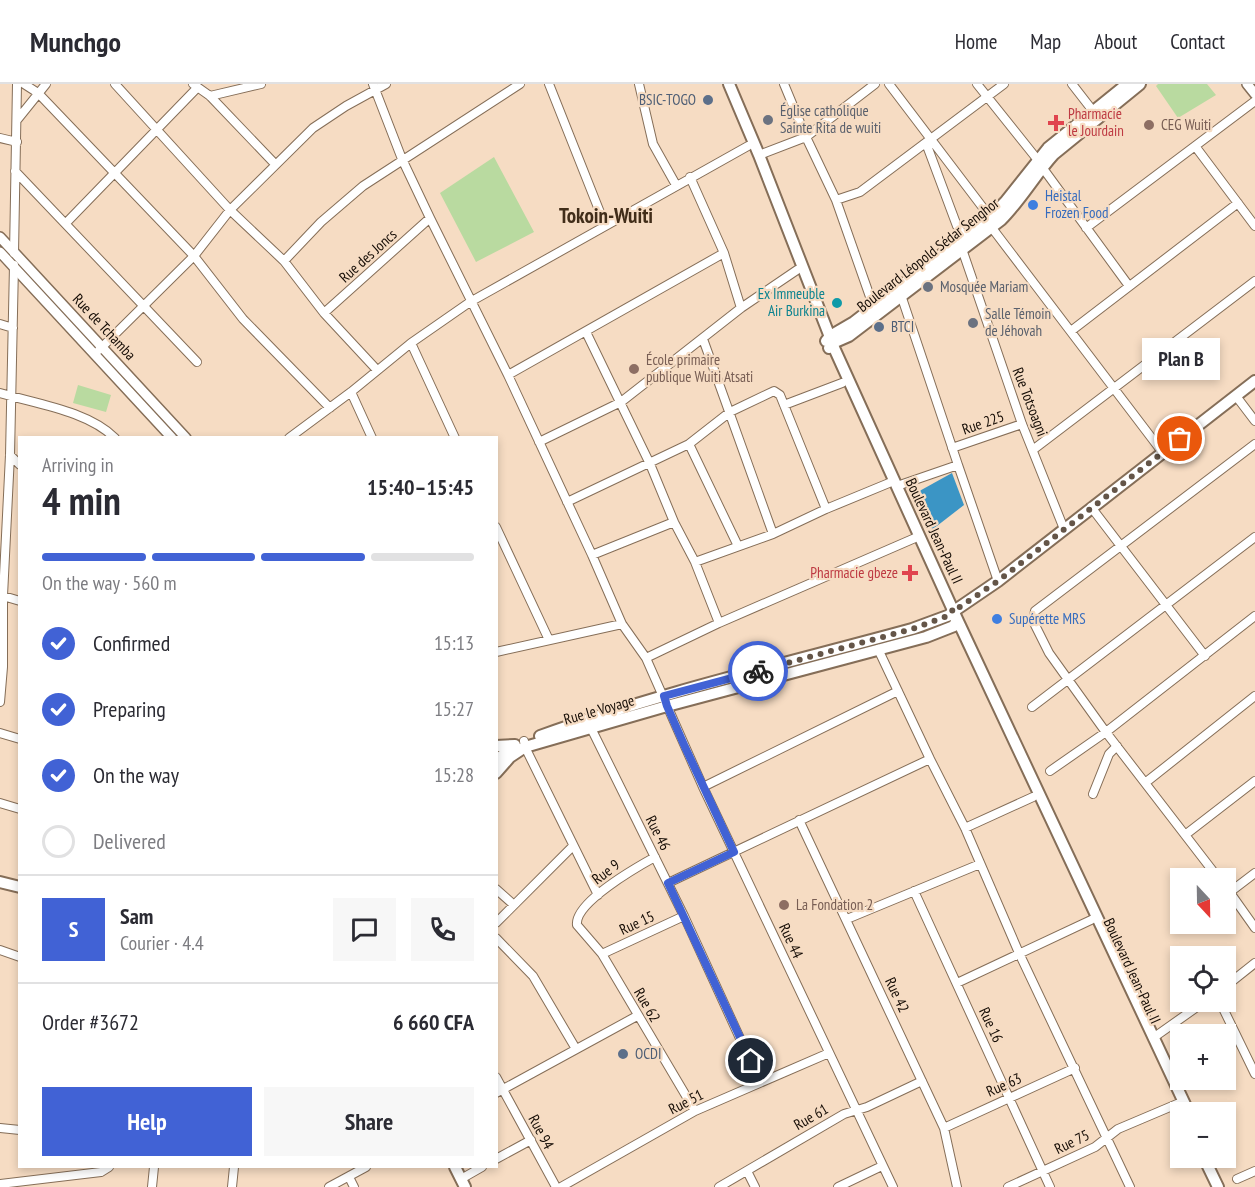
<!DOCTYPE html>
<html lang="en">
<head>
<meta charset="utf-8">
<style>
	body { margin:0; font-family:"PT Sans Narrow",sans-serif; background:#f7f7f7; color:#2b2b33; height:100vh; display:flex; flex-direction:column; font-size:22px; white-space:nowrap }
	* { box-sizing:border-box; margin:0 }
	p { font-size:20px; color:#7c7c81 }
	.icon { flex:none; width:33px; height:33px; fill:none; stroke:currentColor; stroke-width:2; stroke-linecap:round; stroke-linejoin:round }
	.map { position:relative; flex:1; overflow:hidden }
	.panel { position:absolute; left:18px; top:352px; width:480px; height:732px; display:flex; flex-direction:column; background:#fff; border-radius:0px; box-shadow:0 3px 9px #0003 }
	.panel>* { flex:none }
	.needle { width:39px; rotate:158deg }
	.tools { position:absolute; left:1170px; top:784px; display:grid; gap:12px }
	.tools a { display:grid; place-items:center; width:66px; height:66px; border-radius:0px; background:#fff; box-shadow:0 3px 9px #0003; font-size:30px }
	.pin { position:absolute; display:grid; place-items:center; width:51px; height:51px; color:#fff; margin:-26px; border:3px solid #fff; border-radius:50%; box-shadow:0 2px 6px #0007 }
	.courier { position:absolute; display:grid; place-items:center; width:60px; height:60px; margin:-30px; border:4px solid #4162d5; border-radius:50%; background:#fff; color:#222; box-shadow:0 2px 8px #0007 }
	.bubble { position:absolute; height:42px; border-radius:0px; background:#fff; box-shadow:0 3px 9px #0003; font-size:20px; font-weight:600; line-height:42px; text-align:center }
	.headline em { font-style:normal; font-weight:600 }
	.headline div { display:flex; flex-direction:column-reverse }
	.headline { display:flex; align-items:center; justify-content:space-between; height:102px; padding:0 24px }
	h1 { font-size:39px; font-weight:600; line-height:45px }
	.bar { display:grid; grid-template-columns:repeat(4,1fr); gap:9px 6px; align-content:center; height:72px; padding:0 24px }
	.bar i { height:8px; border-radius:4px; background:#e1e1e2 }
	.bar .on { background:#4162d5 }
	.bar p { grid-column:span 4 }
	.line { display:flex; align-items:center; gap:15px; padding:0 24px; border-top:2px solid #e1e1e2 }
	.line div { flex:1 }
	.round { display:grid; place-items:center; flex:none; width:63px; height:63px; border-radius:0px; background:#f7f7f7 }
	ol { padding:0 24px; list-style:none }
	li { display:flex; align-items:center; gap:18px; height:66px }
	li p { margin-inline-start:auto }
	li .icon { padding:6px; border-radius:50%; background:#4162d5; color:#fff; stroke-width:4 }
	li:last-child { color:#7c7c81 }
	li i { width:33px; height:33px; border:3px solid #e1e1e2; border-radius:50% }
	.button { display:flex; gap:12px; margin-top:auto; padding:12px 24px }
	.button a { flex:1; height:69px; border-radius:0px; background:#4162d5; color:#fff; font-size:24px; font-weight:600; line-height:69px; text-align:center }
	.button a+a { background:#f7f7f7; color:#2b2b33 }
	header { display:flex; align-items:center; gap:36px; box-sizing:border-box; height:84px; padding:0 30px; background:#fff; border-bottom:2px solid #e1e1e2 }
	header strong { font-size:28px }
	nav { display:flex; gap:33px; margin-inline-start:auto; font-size:21px }
	.map>svg:first-child { display:block }
	.green { fill:#b9daa0 }
	.water { fill:#3b95c5 }
	.lines { fill:none; stroke-linecap:round; stroke-linejoin:round }
	.minor-casing { stroke:#856e58; stroke-width:10 }
	.tertiary-casing { stroke:#856e58; stroke-width:12 }
	.secondary-casing { stroke:#856e58; stroke-width:14 }
	.minor { stroke:#fff; stroke-width:8 }
	.tertiary { stroke:#fff; stroke-width:9 }
	.secondary { stroke:#fff; stroke-width:10 }
	.done { stroke:#645548; stroke-width:6; stroke-dasharray:0 10.8 }
	.route { stroke:#4162d5; stroke-width:8 }
	.service-dot { fill:#5c6f8a; stroke:#f6dcc3; stroke-width:2 }
	.worship-dot { fill:#6b7280; stroke:#f6dcc3; stroke-width:2 }
	.health-dot { fill:#e0444e; stroke:#f6dcc3; stroke-width:2 }
	.education-dot { fill:#8d6e63; stroke:#f6dcc3; stroke-width:2 }
	.shop-dot { fill:#3f7fe0; stroke:#f6dcc3; stroke-width:2 }
	.culture-dot { fill:#0f9aa8; stroke:#f6dcc3; stroke-width:2 }
	.labels { text-anchor:middle; stroke-width:4.5; stroke-linejoin:round; paint-order:stroke }
	.service-label { font-size:15px; fill:#4e5e75; stroke:#f6dcc3; text-anchor:start }
	.worship-label { font-size:15px; fill:#5b616d; stroke:#f6dcc3; text-anchor:start }
	.health-label { font-size:15px; fill:#be3a42; stroke:#f6dcc3; text-anchor:start }
	.education-label { font-size:15px; fill:#785e54; stroke:#f6dcc3; text-anchor:start }
	.shop-label { font-size:15px; fill:#366cbe; stroke:#f6dcc3; text-anchor:start }
	.street-label { font-size:15px; fill:#150c05; stroke:#f6dcc3 }
	.culture-label { font-size:15px; fill:#0d838f; stroke:#f6dcc3; text-anchor:end }
	.district-label { font-size:21px; font-weight:bold; fill:#412d19; stroke:#f6dcc3 }
</style>
</head>
<body>
<header>
<strong>Munchgo</strong>
<nav><a>Home</a><a>Map</a><a>About</a><a>Contact</a></nav>
</header>
<div class="map">
<svg width="1255" height="1103" viewBox="0 0 1255 1103">
	<rect width="100%" height="100%" fill="#f6dcc3"/>
	<path class="green" d="M1158,0H1207L1216,11L1178,34L1156,2Z
		M494,73L534,148L476,178L440,109Z
		M78,301L111,311L106,328L73,319Z"/>
	<path class="water" d="M952,389L964,421L933,445L927,441L914,410Z"/>
	<g class="lines">
		<g class="minor-casing">
			<path id="minor" d="M24,0L38,9L194,172L243,235L330,324
				M115,0L230,126L284,177L324,229L377,286
				M193,0L210,12L275,80
				M373,0L402,75L430,134L508,291L592,471L622,540L646,574L703,703L893,1103
				M549,0L605,141
				M639,0L653,60L676,101
				M784,0L806,53L836,116L875,227
				M889,0L990,133
				M977,0L1037,75
				M1072,0L1093,27
				M210,12L261,0
				M17,36L46,0
				M0,54L17,58
				M926,59L957,142L965,153
				M1195,62L1255,142
				M759,71L806,53L875,0
				M1042,83L1129,202
				M15,87L197,278
				M690,93L724,169L741,224
				M836,116L860,108L1004,0
				M66,139L197,4
				M992,144L1163,369
				M1086,144L1255,17
				M962,165L1022,340L1064,445
				M14,169L17,0
				M284,177L321,138L363,102L520,0
				M901,211L958,381
				M324,229L430,134
				M0,240L13,244
				M1071,247L1238,119
				M586,248L650,380L674,438L695,478L719,539
				M703,255L773,450
				M411,259L455,354
				M99,266L194,172L230,126L313,44L346,22L386,0
				M508,291L724,169
				M351,308L372,354
				M0,309C37,320 88,327 115,354
				M1236,312L1255,337
				M784,321L842,299
				M289,354L351,308L411,259L470,218L748,62
				M539,358L621,318L741,224L797,186
				M689,360L738,462
				M952,364L1022,340
				M1034,365L1255,197
				M10,371L20,381
				M897,402L958,381L998,497
				M567,418L689,360L730,328L774,307L780,311L826,425
				M1091,423L1205,572
				M496,443L549,556
				M592,471L674,438
				M695,478L773,450L826,425L889,399
				M0,511L20,517
				M878,565L930,675L965,744L1019,869L1130,1103
				M496,568L622,540
				M646,574L719,539L915,454
				M0,618L3,583V512L10,371L14,181
				M1032,623L1255,453
				M589,640L684,832L760,998
				M0,649L20,655
				M524,657L525,663L598,811
				M1050,687L1106,648L1255,532
				M1145,699L1255,612
				M703,703L898,607
				M1093,710L1109,670L1117,662
				M0,719L20,725
				M799,736L944,1044L957,1103
				M965,744L1033,713
				M1185,751L1255,697
				M655,773C637,783 574,819 577,841L602,870L695,1027
				M1219,795L1105,647L1049,569L1033,537L1035,527L1255,360
				M668,799L930,675
				M1226,803L1255,844
				M496,805L514,821
				M914,807L1050,1103
				M1230,808L1255,789
				M847,835L980,780
				M496,839L573,762
				M496,854L533,892L576,965
				M0,866L20,873
				M602,870L684,832
				M957,899L1091,836
				M1226,902L1255,879
				M1220,918L1255,990
				M1153,954L1204,918
				M496,993L556,1103
				M496,1009L637,932
				M0,1044L20,1046
				M944,1044L1075,984
				M496,1075L531,1056
				M747,1087L755,1103
				M349,1093L354,1103
				M461,1095L482,1083
				M1237,1095L1255,1087
				M0,1100L101,1088L109,1083
				M152,1103L154,1083
				M232,1103L234,1083
				M329,1103L366,1083
				M561,1103L695,1027L829,969
				M719,1103L844,1030L867,1023L922,997
				M838,1103L882,1082
				M1008,1103L1095,1063L1118,1045L1177,1020"/>
		</g>
		<g class="tertiary-casing">
			<path id="tertiary" d="M1247,0L1255,10
				M0,153L186,354
				M0,168L172,354"/>
		</g>
		<g class="secondary-casing">
			<path id="secondary" d="M729,0L759,71L835,266L957,535L1189,1029
				M826,257L830,252L854,238L990,133L1005,118L1048,64L1127,0
				M829,264L833,259L849,252L1001,136C1021,116 1035,91 1054,70L1140,0
				M954,527L998,497L1255,297
				M540,652C661,608 788,579 912,545L950,531L953,525
				M496,662L515,661
				M496,676L512,664
				M496,689L510,673L525,663L667,622L926,553L954,542L957,535
				M0,798L20,803
				M1204,1074L1218,1103
				M455,1083L465,1103"/>
		</g>
		<use href="#minor" class="minor"/>
		<use href="#tertiary" class="tertiary"/>
		<use href="#secondary" class="secondary"/>
	</g>
	<g class="lines">
		<path class="done" d="M758,587L912,545L950,531L953,525L954,527L998,497L1180,355"/>
		<path class="route" d="M751,977L668,799L734,768L685,663L667,622L664,612L758,587"/>
	</g>
	<g class="service-dot">
		<circle cx="708" cy="16" r="6"/>
		<circle cx="879" cy="243" r="6"/>
		<circle cx="623" cy="970" r="6"/>
	</g>
	<g class="worship-dot">
		<circle cx="768" cy="36" r="6"/>
		<circle cx="928" cy="203" r="6"/>
		<circle cx="973" cy="239" r="6"/>
	</g>
	<g class="health-dot">
		<path d="M1053 30h6v6h6v6h-6v6h-6v-6h-6v-6h6z"/>
		<path d="M907 480h6v6h6v6h-6v6h-6v-6h-6v-6h6z"/>
	</g>
	<g class="education-dot">
		<circle cx="1149" cy="41" r="6"/>
		<circle cx="634" cy="285" r="6"/>
		<circle cx="784" cy="821" r="6"/>
	</g>
	<g class="shop-dot">
		<circle cx="1033" cy="121" r="6"/>
		<circle cx="997" cy="535" r="6"/>
	</g>
	<circle class="culture-dot" cx="837" cy="219" r="6"/>
	<g class="labels">
		<g class="service-label">
			<text x="696" y="21" text-anchor="end">BSIC-TOGO</text>
			<text x="891" y="248">BTCI</text>
			<text x="635" y="975">OCDI</text>
		</g>
		<g class="worship-label">
			<text x="780" y="32">Église catholique<tspan x="780" dy="17">Sainte Rita de wuiti</tspan></text>
			<text x="940" y="208">Mosquée Mariam</text>
			<text x="985" y="235">Salle Témoin<tspan x="985" dy="17">de Jéhovah</tspan></text>
		</g>
		<g class="health-label">
			<text x="1068" y="35">Pharmacie<tspan x="1068" dy="17">le Jourdain</tspan></text>
			<text x="898" y="494" text-anchor="end">Pharmacie gbeze</text>
		</g>
		<g class="education-label">
			<text x="1161" y="46">CEG Wuiti</text>
			<text x="646" y="281">École primaire<tspan x="646" dy="17">publique Wuiti Atsati</tspan></text>
			<text x="796" y="826">La Fondation 2</text>
		</g>
		<g class="shop-label">
			<text x="1045" y="117">Heistal<tspan x="1045" dy="17">Frozen Food</tspan></text>
			<text x="1009" y="540">Supérette MRS</text>
		</g>
		<g class="street-label">
			<text transform="translate(928 171) rotate(-38)" y="5">Boulevard Léopold Sédar Senghor</text>
			<text transform="translate(368 172) rotate(-42)" y="5">Rue des Joncs</text>
			<text transform="translate(104 243) rotate(47)" y="5">Rue de Tchamba</text>
			<text transform="translate(1030 318) rotate(69)" y="5">Rue Totsoagni</text>
			<text transform="translate(983 339) rotate(-19)" y="5">Rue 225</text>
			<text transform="translate(934 447) rotate(65)" y="5">Boulevard Jean-Paul II</text>
			<text transform="translate(599 626) rotate(-16)" y="5">Rue le Voyage</text>
			<text transform="translate(658 749) rotate(63)" y="5">Rue 46</text>
			<text transform="translate(606 788) rotate(-37)" y="5">Rue 9</text>
			<text transform="translate(637 839) rotate(-25)" y="5">Rue 15</text>
			<text transform="translate(791 857) rotate(65)" y="5">Rue 44</text>
			<text transform="translate(1132 887) rotate(65)" y="5">Boulevard Jean-Paul II</text>
			<text transform="translate(897 911) rotate(65)" y="5">Rue 42</text>
			<text transform="translate(647 921) rotate(60)" y="5">Rue 62</text>
			<text transform="translate(991 941) rotate(65)" y="5">Rue 16</text>
			<text transform="translate(1004 1001) rotate(-24)" y="5">Rue 63</text>
			<text transform="translate(686 1018) rotate(-27)" y="5">Rue 51</text>
			<text transform="translate(811 1033) rotate(-30)" y="5">Rue 61</text>
			<text transform="translate(541 1048) rotate(62)" y="5">Rue 94</text>
			<text transform="translate(1072 1058) rotate(-26)" y="5">Rue 75</text>
		</g>
		<g class="culture-label">
			<text x="825" y="215">Ex Immeuble<tspan x="825" dy="17">Air Burkina</tspan></text>
		</g>
		<g class="district-label">
			<text x="606" y="139">Tokoin-Wuiti</text>
		</g>
	</g>
</svg>
<div class="tools">
<a><svg class="needle" viewBox="-14 -14 28 28"><path d="M0-13l5 13h-10z" fill="#e53935"/><path d="M0 13l5-13h-10z" fill="#7c7c81"/></svg></a>
<a><svg class="icon" aria-label="locate" viewBox="0 0 24 24"><circle cx="12" cy="12" r="6"/><path d="M12 2v4M12 18v4M2 12h4M18 12h4"/></svg></a>
<a>+</a>
<a>−</a>
</div>
<div class="pin" style="left:1180px;top:355px;background:#ea580c"><svg class="icon" aria-label="bag" viewBox="0 0 24 24"><path d="M5 8h14l-1 12H6zM9 8a3 3 0 0 1 6 0"/></svg></div>
<div class="pin" style="left:751px;top:977px;background:#1f2937"><svg class="icon" aria-label="home" viewBox="0 0 24 24"><path d="M3 11l9-7 9 7M6 9v11h12V9"/></svg></div>
<div class="courier" style="left:758px;top:587px"><svg class="icon" aria-label="bike" viewBox="0 0 24 24"><circle cx="6" cy="16" r="4"/><circle cx="18" cy="16" r="4"/><path d="M6 16l4-8h5l3 8M10 8l3 8H6M13 5h3"/></svg></div>
<div class="bubble" style="left:1142px;top:254px;width:78px">Plan B</div>
<section class="panel">
<div class="headline"><div><h1>4 min</h1><p>Arriving in</p></div><em>15:40–15:45</em></div>
<div class="bar"><i class="on"></i><i class="on"></i><i class="on"></i><i></i><p>On the way · 560 m</p></div>
<ol>
<li><svg class="icon" aria-label="check" viewBox="0 0 24 24"><path d="M5 12l5 5 9-10"/></svg>Confirmed<p>15:13</p></li>
<li><svg class="icon" aria-label="check" viewBox="0 0 24 24"><path d="M5 12l5 5 9-10"/></svg>Preparing<p>15:27</p></li>
<li><svg class="icon" aria-label="check" viewBox="0 0 24 24"><path d="M5 12l5 5 9-10"/></svg>On the way<p>15:28</p></li>
<li><i></i>Delivered</li>
</ol>
<div class="line" style="height:108px"><b class="round" style="background:#4162d5;color:#fff">S</b><div><b>Sam</b><p>Courier · 4.4</p></div><a class="round"><svg class="icon" aria-label="chat" viewBox="0 0 24 24"><path d="M4 5h16v11H9l-5 4z"/></svg></a><a class="round"><svg class="icon" aria-label="phone" viewBox="0 0 24 24"><path d="M5 4h4l2 5-3 2q2 4 5 5l2-3 5 2v4C11 20 4 13 5 4z"/></svg></a></div>
<div class="line" style="height:78px"><div>Order #3672</div><b>6 660 CFA</b></div>
<div class="button"><a>Help</a><a>Share</a></div>
</section>
</div>
</body>
</html>
